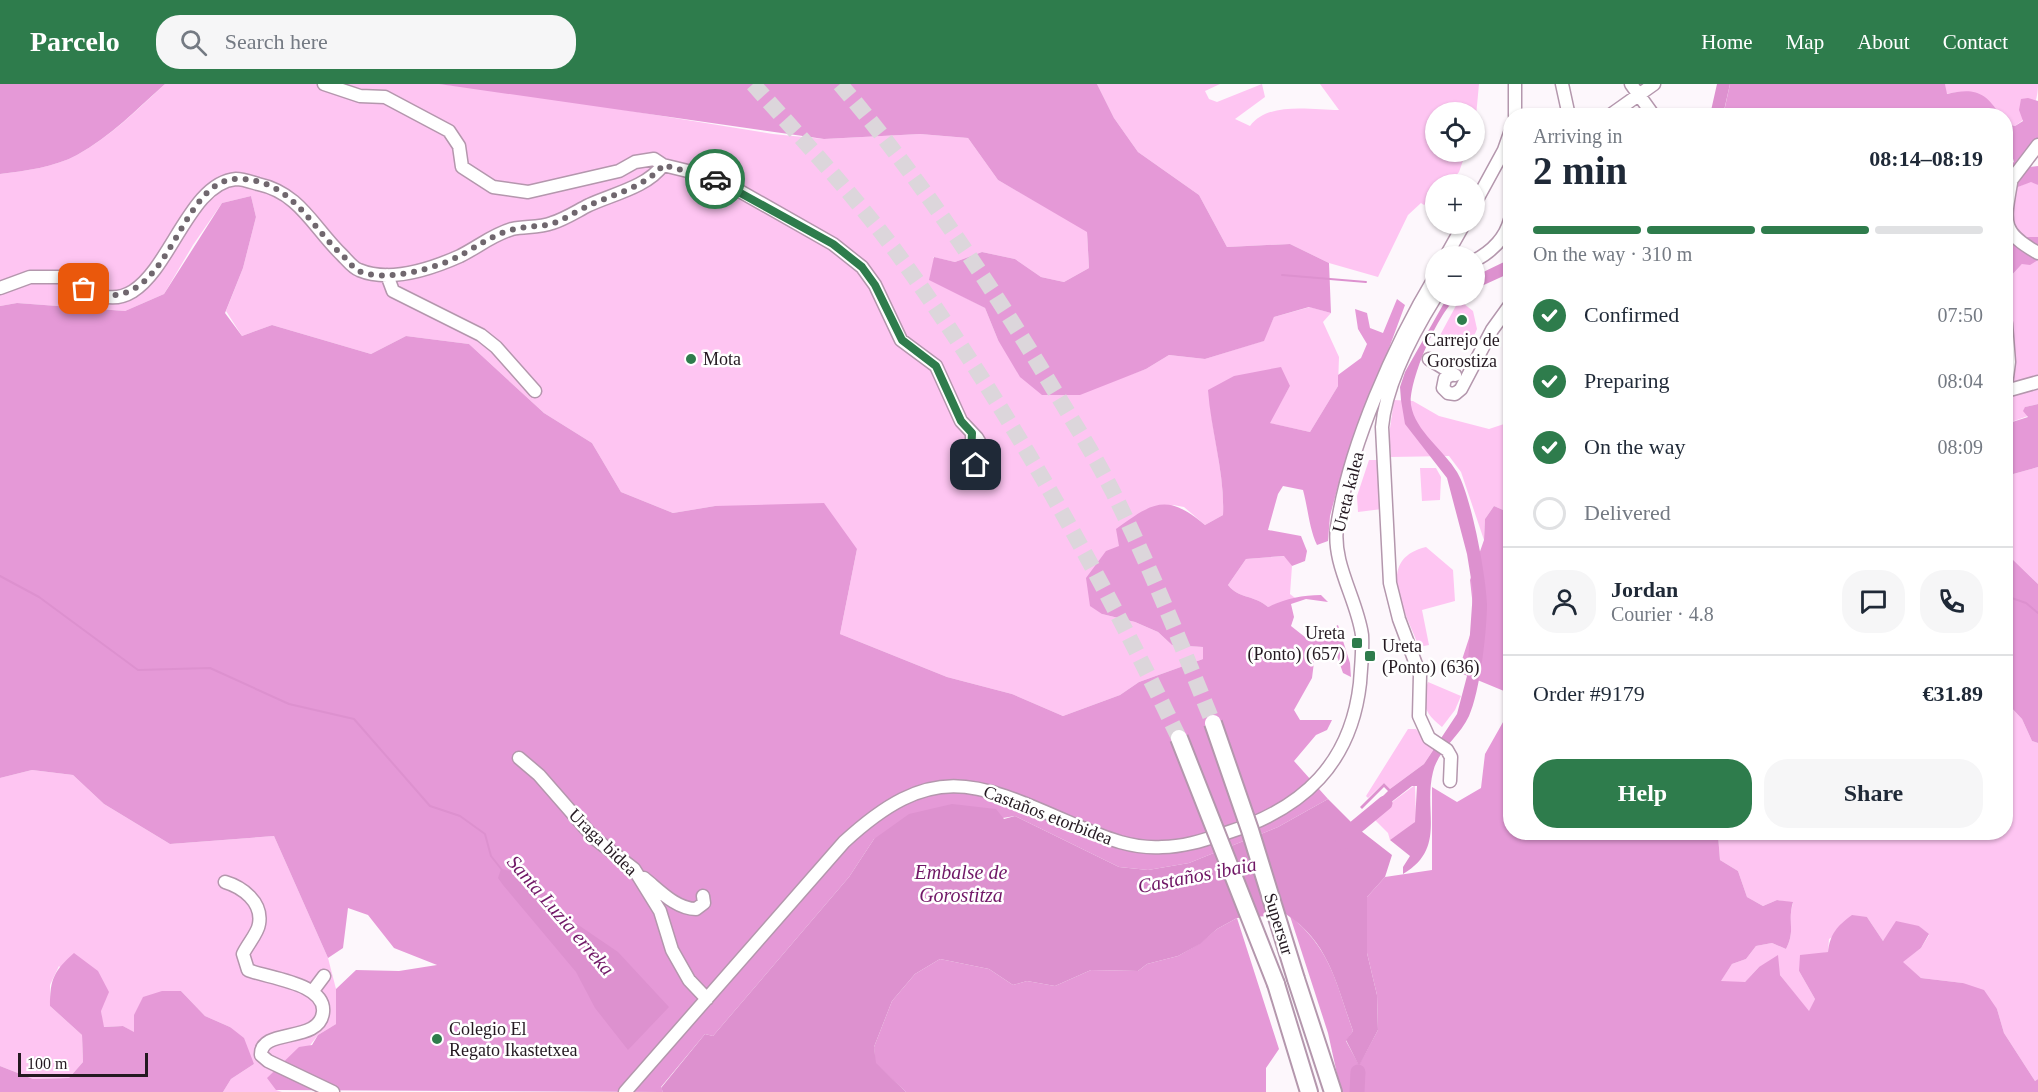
<!DOCTYPE html>
<html lang="en">
<head>
<meta charset="utf-8">
<style>
	body { margin:0; font-family:"Times New Roman",serif; background:#f6f6f7; color:#1f2937; height:100vh; display:flex; flex-direction:column; font-size:22px; white-space:nowrap }
	* { box-sizing:border-box; margin:0 }
	p { font-size:20px; color:#747a83 }
	.icon { flex:none; width:33px; height:33px; fill:none; stroke:currentColor; stroke-width:2; stroke-linecap:round; stroke-linejoin:round }
	.map { position:relative; flex:1; overflow:hidden }
	.drawer { position:absolute; left:1503px; top:24px; width:510px; height:732px; display:flex; flex-direction:column; background:#fff; border-radius:24px; box-shadow:0 2px 4px #0004 }
	.drawer>* { flex:none }
	.buttons { position:absolute; left:1425px; top:18px; display:grid; gap:12px }
	.buttons a { display:grid; place-items:center; width:60px; height:60px; border-radius:50%; background:#fff; box-shadow:0 2px 4px #0004; font-size:30px }
	.scale { position:absolute; left:18px; bottom:15px; width:130px; box-sizing:border-box; padding-left:6px; border:3px solid #241921; border-top:0; font-size:16px; line-height:21px; white-space:nowrap; color:#241921; -webkit-text-stroke:4px #fff; paint-order:stroke }
	.pin { position:absolute; display:grid; place-items:center; width:51px; height:51px; color:#fff; margin:-26px; border-radius:12px; box-shadow:0 3px 9px #0006 }
	.courier { position:absolute; display:grid; place-items:center; width:60px; height:60px; margin:-30px; border:4px solid #2e7c4c; border-radius:50%; background:#fff; color:#222; box-shadow:0 2px 8px #0007 }
	.summary em { font-style:normal; font-weight:600 }
	.summary div { display:flex; flex-direction:column-reverse }
	.summary { display:flex; align-items:center; justify-content:space-between; height:102px; padding:0 30px }
	h1 { font-size:39px; font-weight:600; line-height:45px }
	.bar { display:grid; grid-template-columns:repeat(4,1fr); gap:9px 6px; align-content:center; height:72px; padding:0 30px }
	.bar i { height:8px; border-radius:4px; background:#e0e1e3 }
	.bar .on { background:#2e7c4c }
	.bar p { grid-column:span 4 }
	.line { display:flex; align-items:center; gap:15px; padding:0 30px; border-top:2px solid #e0e1e3 }
	.line div { flex:1 }
	.round { display:grid; place-items:center; flex:none; width:63px; height:63px; border-radius:24px; background:#f6f6f7 }
	ol { padding:0 30px; list-style:none }
	li { display:flex; align-items:center; gap:18px; height:66px }
	li p { margin-inline-start:auto }
	li .icon { padding:6px; border-radius:50%; background:#2e7c4c; color:#fff; stroke-width:4 }
	li:last-child { color:#747a83 }
	li i { width:33px; height:33px; border:3px solid #e0e1e3; border-radius:50% }
	.primary-button { display:flex; gap:12px; margin-top:auto; padding:12px 30px }
	.primary-button a { flex:1; height:69px; border-radius:24px; background:#2e7c4c; color:#fff; font-size:24px; font-weight:600; line-height:69px; text-align:center }
	.primary-button a+a { background:#f6f6f7; color:#1f2937 }
	header { display:flex; align-items:center; gap:36px; box-sizing:border-box; height:84px; padding:0 30px; background:#2e7c4c; color:#fff }
	header strong { font-size:28px }
	nav { display:flex; gap:33px; margin-inline-start:auto; font-size:21px }
	.search { width:420px; height:54px; background:#f6f6f7; display:flex; align-items:center; gap:15px; box-sizing:border-box; padding:0 21px; border-radius:24px; color:#747a83; font-size:22px }
	.map>svg:first-child { display:block }
	.green { fill:#fec5f2 }
	.forest { fill:#e599d7 }
	.water { fill:#dd91cf }
	.lines { fill:none; stroke-linecap:round; stroke-linejoin:round }
	.stream { stroke:#dd91cf; stroke-width:2 }
	.river { stroke:#dd91cf; stroke-width:15 }
	.highway-tunnel { stroke:#dcd6db; stroke-width:16; stroke-dasharray:16 8; stroke-linecap:butt }
	.minor-casing { stroke:#b497ad; stroke-width:15 }
	.highway-casing { stroke:#b497ad; stroke-width:20 }
	.minor { stroke:#fff; stroke-width:12 }
	.highway { stroke:#fff; stroke-width:16 }
	.highway-bridge-casing { stroke:#b497ad; stroke-width:20; stroke-linecap:butt }
	.highway-bridge { stroke:#fff; stroke-width:16 }
	.done { stroke:#70676e; stroke-width:6; stroke-dasharray:0 10.8 }
	.route { stroke:#2e7c4c; stroke-width:8 }
	.poi-dot { fill:#2e7c4c; stroke:#fff; stroke-width:2 }
	.labels { text-anchor:middle; stroke-width:5; stroke-linejoin:round; paint-order:stroke }
	.poi-label { font-size:18px; fill:#241921; stroke:#fff; text-anchor:start }
	.street-label { font-size:18px; fill:#241921; stroke:#fff }
	.water-label { font-size:20px; font-style:italic; fill:#701766; stroke:#fff }
</style>
</head>
<body>
<header>
<strong>Parcelo</strong>
<div class="search"><svg class="icon" aria-label="search" viewBox="0 0 24 24"><circle cx="10" cy="10" r="6"/><path d="M15 15l6 6"/></svg>Search here</div>
<nav><a>Home</a><a>Map</a><a>About</a><a>Contact</a></nav>
</header>
<div class="map">
<svg width="2038" height="1008" viewBox="0 0 2038 1008">
	<rect width="100%" height="100%" fill="#fdf7fc"/>
	<path class="green" d="M165,0H440L551,14L773,50L824,55L920,50L968,54L998,96L1087,147L1089,184L1064,198L1041,193L1015,175L982,168L955,178L933,173L962,212L985,224L998,256L1113,297L1146,285L1169,271L1205,275L1263,257L1274,233L1310,223L1331,229L1323,238L1339,273L1338,302L1310,348L1269,339L1290,302L1209,306C1211,348 1225,389 1223,431L1205,441L1184,423L1173,421L1120,463L1102,530L1135,538L1158,548L1172,561L1203,563V575L1139,598L1120,611L1063,632L1012,610L947,593L840,550L857,465L715,422L673,429L621,408L592,359L544,329L469,260L406,252L371,270L272,241L242,252L226,227L243,184L256,133L251,112L222,119L193,161L164,210L125,227L17,219L0,222V90C25,87 55,83 77,71C110,53 138,25 165,0Z
		M1097,0H1220L1205,7L1209,15L1217,18L1262,0L1265,13L1235,35L1250,42C1268,17 1312,26 1339,26L1320,0H1479L1475,43L1474,28H1436V68H1466L1459,88L1449,100H1436L1435,113L1424,121L1421,119L1408,131L1378,193L1329,179L1290,160L1227,163L1199,111L1138,68L1114,34Z
		M1945,0H2038C2038,18 2032,31 2015,42L2006,40V32L2000,31C1986,9 1971,5 1946,10Z
		M2031,97L2038,101V153H2018L2006,113L2018,103Z
		M2038,176V320L2025,323L2028,332L2006,340V192L2009,194L2022,180Z
		M1459,216L1473,227L1477,245C1471,264 1452,263 1438,255Z
		M1394,316L1413,317L1439,332L1489,345L1510,338V429L1494,422L1485,435L1484,456L1461,388L1449,372L1391,373L1389,351Z
		M1369,376H1380L1382,425L1358,428L1357,412Z
		M2038,383V500L2006,469V392Z
		M1420,384H1436L1441,393L1440,416L1422,417Z
		M1426,463L1453,486L1455,517L1422,526L1429,561L1419,563C1406,528 1373,476 1426,463Z
		M1285,472L1292,482L1290,510L1295,514L1268,523C1255,511 1239,515 1228,501L1246,475Z
		M1428,598L1461,612L1455,626L1442,643C1425,630 1420,619 1428,598Z
		M2006,618L2022,635L2032,657L2038,659V995L2035,997L2004,949L1997,925L1963,899L1921,894L1902,878L1921,864L1929,851L1919,842L1890,849L1883,857L1867,833L1829,855L1828,868L1812,872L1799,887L1815,915L1809,928L1780,891L1759,883L1745,898H1720L1732,880L1746,875L1756,862L1772,859L1786,865C1796,846 1787,838 1793,819L1777,816L1763,822L1747,813L1738,787L1720,776L1718,751L1808,748L1811,751L1818,748H2006Z
		M1408,645H1416L1426,658L1435,663L1424,680L1390,705L1384,699L1368,714L1366,712Z
		M32,686L73,691L104,720L170,760L274,752L328,874L336,905V940L318,951L276,1006L282,1008H223L231,995L254,980L230,943L205,932L181,907L135,949L123,942L103,943L101,927L59,882L50,901V922L82,951L83,978L69,994L33,995L0,982V694Z
		M1415,701L1416,735L1414,740L1390,756L1388,749L1372,733Z"/>
	<path class="forest" d="M0,0H165C137,25 110,53 77,71C55,83 25,87 0,90Z
		M439,0H1097L1114,34L1138,68L1199,111L1227,163L1290,160L1329,179L1331,229L1309,223L1274,233L1264,257L1205,275L1169,271L1146,285L1080,311H1042L1020,293L998,256L985,224L929,196L934,173L955,178L982,168L1015,175L1041,193L1064,198L1089,184L1087,148L998,96L968,54L920,50L824,55Z
		M1730,0H1945L1947,10C1973,4 1985,7 2000,31L1723,32Z
		M2028,14L2038,17V71L2029,83L2038,82V101L2031,98L2018,103L2006,113V83L2014,78L2011,68L2006,67V40L2015,42L2023,37L2019,26L2021,15Z
		M251,112L256,133L243,184L225,229L242,252L272,241L371,270L406,252L469,260L544,329L592,359L621,408L673,429L715,422L824,419L857,465L840,550L947,593L1012,610L1063,632L1120,611L1139,598L1203,575V563L1172,561L1158,548L1135,538L1102,530L1090,522L1086,494L1106,467L1119,462L1116,445C1153,418 1167,409 1205,441L1223,431C1225,389 1211,348 1208,306L1234,292L1281,283L1290,302L1270,339L1310,348L1338,302V291L1361,274L1367,260L1358,245L1355,225L1367,229L1370,244L1383,249L1397,215L1405,221L1338,402L1330,432L1328,457L1317,461C1309,444 1308,424 1303,406L1283,402L1278,410L1268,446L1301,452L1307,467L1305,477L1292,482L1284,472L1246,475L1228,501C1239,515 1255,511 1268,523C1285,515 1302,511 1321,511L1328,518L1306,515L1291,520L1294,533L1291,542L1310,557L1338,541L1350,579L1351,593L1343,589L1337,572L1330,562L1315,570L1312,594L1294,626L1300,636H1332L1327,646L1316,651L1294,677L1328,715L1278,743L1189,779L1148,786L1119,783L1015,732L874,755L849,793L713,952L705,950L661,1003L663,1008L276,1006L267,994L299,963L312,961L318,951L336,940V905L356,886L399,887L437,881L394,864L368,831L348,824L343,864L328,874L274,752L170,760L104,720L73,691L32,686L0,694V222L17,219L125,227L164,210L222,119Z
		M2006,144L2018,153H2038V176L2030,181L2022,180L2009,194L2006,192Z
		M2038,320V383L2006,392V340L2028,333L2023,327L2025,323Z
		M1494,422L1510,429V748L1752,749L1740,752L1718,751L1720,776L1738,787L1747,813L1763,822L1777,816L1793,818C1787,839 1796,845 1786,865L1772,859L1756,862L1746,875L1732,880L1721,897L1745,898L1759,883L1778,871L1780,891L1809,927L1815,915L1799,887L1800,871L1828,868C1830,850 1837,842 1852,831L1867,833L1883,857L1896,837L1919,842L1929,850L1921,864L1903,878L1921,894L1963,899L1984,906L1997,925L2004,949L2035,997L2038,995V1008H1341L1328,949L1290,832C1332,866 1336,900 1353,947L1346,957L1359,981L1378,946L1377,911L1367,869V813L1385,793L1432,786V703L1457,718L1481,704L1485,670L1507,631L1504,607L1458,588L1471,548L1473,523L1470,496L1484,456L1485,435Z
		M2006,469L2038,500V659L2032,657L2022,635L2006,618Z
		M1237,834L1279,965L1266,984V1008H906L875,979L874,963L892,917L915,890L940,875L989,885L1013,901L1027,897L1055,902L1091,886L1138,887L1147,880L1178,872L1199,860L1217,845Z
		M74,869L98,887L109,908L101,927L104,943L123,942L134,948V931L143,913L162,907H181L205,932L230,943L244,954L254,980L231,995L223,1008H0V982L33,995L69,994L83,978L82,951L50,922C50,895 54,887 74,869Z"/>
	<path class="water" d="M1717,0H1730L1723,31H1710Z
		M1510,171V189L1475,205V192L1504,178Z
		M1443,212H1460C1440,222 1408,298 1411,321C1415,347 1444,366 1457,388C1471,411 1486,491 1487,520C1487,547 1480,608 1469,632C1460,652 1438,666 1433,688C1423,728 1447,764 1403,790V783L1410,772L1390,756L1415,738L1417,702H1412L1372,733L1367,728L1388,707L1384,703L1362,725L1360,723L1384,699L1390,705L1424,680L1457,630L1467,592L1473,507L1467,470L1447,394L1405,340L1401,316L1400,303L1405,288L1444,219L1441,214Z
		M1328,715L1356,743L1392,771L1385,793L1367,813V869L1377,911L1378,946L1359,982L1346,956L1353,947C1335,897 1328,852 1277,825L1268,832L1237,834L1217,845L1200,860L1178,872L1147,880L1138,887L1091,886L1055,902L1027,897L1013,901L989,885L940,875L915,890L892,917L874,963L876,979L906,1008H663L661,1004L705,950L713,952L849,793L874,755L909,730L952,720L996,725L1004,735L1015,732L1119,783L1148,786L1189,779L1278,743Z
		M501,785L528,790L571,836L618,868L669,923L628,966L595,924L576,888L503,801L498,794Z"/>
	<g class="lines">
		<path class="stream" d="M1282,191L1366,198
			M0,492L39,513L138,586L210,584L289,620L354,635L430,722L460,732L485,750L491,772L502,786
			M2006,512L2026,519L2038,529"/>
		<path class="river" d="M1343,758L1356,743L1385,719
			M1357,1008L1358,988"/>
		<path class="highway-tunnel" d="M753,0C802,55 853,110 897,169C1007,321 1098,485 1179,654
			M840,0C914,87 979,183 1039,281C1064,323 1092,366 1114,410C1151,485 1182,562 1213,639"/>
		<g class="minor-casing">
			<path id="minor" d="M1562,0L1569,32
				M1631,0L1654,32
				M1515,32V0
				M1609,32L1654,0
				M663,81L700,90L729,101L833,160L862,183L875,201L901,256L936,282L961,337L977,354L987,371V379L983,383L972,379V349
				M2011,99C2004,139 2001,148 2038,169
				M2006,103L2038,61
				M1474,121L1504,66L1510,49
				M1446,172L1464,140
				M1474,177C1491,168 1505,155 1510,136
				M387,191L393,207L481,251L496,263L535,307
				M0,204L30,193H70C159,271 171,100 236,95C243,95 251,98 258,100C300,109 313,143 342,171C347,176 353,184 359,186C390,199 431,185 460,172C478,163 492,151 512,145C525,142 539,144 552,139C565,135 577,127 589,121C613,110 647,103 663,81L654,75L635,78L619,87L528,108L493,103L462,83L459,62L449,47L385,13L360,12L324,0
				M1436,212C1413,249 1386,300 1382,343L1390,499L1399,535L1420,591L1419,632L1429,654L1447,666L1451,673L1450,697
				M2006,240L2009,278L2006,301
				M1429,275L1455,291
				M1451,291L1445,294L1443,304L1448,309L1455,310L1461,305L1492,246L1510,221
				M2006,307L2038,298
				M519,674L539,691L594,754L634,785L660,827L672,866L689,896L707,915
				M644,794C659,806 676,825 696,825L704,819L703,812
				M225,798C242,803 263,818 259,840C258,849 247,861 243,870L248,886C267,894 326,899 323,928C320,960 260,943 261,971L268,977L333,1008
				M312,908L324,892
				M625,1008L844,758C933,676 975,697 1075,741C1104,753 1130,765 1162,763C1185,763 1207,755 1229,748C1304,724 1351,679 1360,599C1361,583 1363,567 1362,551C1357,515 1332,480 1337,443C1349,362 1394,261 1436,191"/>
		</g>
		<g class="highway-casing">
			<path id="highway" d="M1296,895L1333,1008
				M1276,900L1309,1008"/>
		</g>
		<use href="#minor" class="minor"/>
		<use href="#highway" class="highway"/>
		<g class="highway-bridge-casing">
			<path id="highway-bridge" d="M1213,639L1250,746L1296,895
				M1179,654L1276,900"/>
		</g>
		<use href="#highway-bridge" class="highway-bridge"/>
	</g>
	<g class="lines">
		<path class="done" d="M84,205C171,243 175,94 238,95C290,95 308,139 341,170C346,174 351,182 357,186C383,200 439,184 463,170C479,161 493,151 511,146C524,142 538,143 551,140C564,136 576,127 588,122C613,110 646,103 663,81L715,95"/>
		<path class="route" d="M715,95L833,160L862,183L875,201L902,256L936,282L961,337L972,349L971,372L976,381"/>
	</g>
	<g class="poi-dot">
		<circle cx="1462" cy="236" r="6"/>
		<circle cx="691" cy="275" r="6"/>
		<rect x="1351" y="553" width="12" height="12" rx="3"/>
		<rect x="1364" y="566" width="12" height="12" rx="3"/>
		<circle cx="437" cy="955" r="6"/>
	</g>
	<g class="labels">
		<g class="poi-label">
			<text x="1462" y="262" text-anchor="middle">Carrejo de<tspan x="1462" dy="21">Gorostiza</tspan></text>
			<text x="703" y="281">Mota</text>
			<text x="1345" y="555" text-anchor="end">Ureta<tspan x="1345" dy="21">(Ponto) (657)</tspan></text>
			<text x="1382" y="568">Ureta<tspan x="1382" dy="21">(Ponto) (636)</tspan></text>
			<text x="449" y="951">Colegio El<tspan x="449" dy="21">Regato Ikastetxea</tspan></text>
		</g>
		<g class="street-label">
			<text transform="translate(1348 408) rotate(-76)" y="6">Ureta kalea</text>
			<text transform="translate(1048 731) rotate(21)" y="6">Castaños etorbidea</text>
			<text transform="translate(603 758) rotate(44)" y="6">Uraga bidea</text>
			<text transform="translate(1279 840) rotate(73)" y="6">Supersur</text>
		</g>
		<g class="water-label">
			<text x="961" y="795">Embalse de<tspan x="961" dy="23">Gorostitza</tspan></text>
			<text transform="translate(1197 791) rotate(-11)" y="7">Castaños ibaia</text>
			<text transform="translate(561 831) rotate(49)" y="7">Santa Luzia erreka</text>
		</g>
	</g>
</svg>
<div class="buttons">
<a><svg class="icon" aria-label="locate" viewBox="0 0 24 24"><circle cx="12" cy="12" r="6"/><path d="M12 2v4M12 18v4M2 12h4M18 12h4"/></svg></a>
<a>+</a>
<a>−</a>
</div>
<div class="scale">100 m</div>
<div class="pin" style="left:84px;top:205px;background:#ea580c"><svg class="icon" aria-label="bag" viewBox="0 0 24 24"><path d="M5 8h14l-1 12H6zM9 8a3 3 0 0 1 6 0"/></svg></div>
<div class="pin" style="left:976px;top:381px;background:#1f2937"><svg class="icon" aria-label="home" viewBox="0 0 24 24"><path d="M3 11l9-7 9 7M6 9v11h12V9"/></svg></div>
<div class="courier" style="left:715px;top:95px"><svg class="icon" aria-label="car" viewBox="0 0 24 24"><path d="M5 17H2v-5l4-1 3-4h7l3 4 3 1v5h-3M9 17h6M6 11h13"/><circle cx="7" cy="17" r="2"/><circle cx="17" cy="17" r="2"/></svg></div>
<section class="drawer">
<div class="summary"><div><h1>2 min</h1><p>Arriving in</p></div><em>08:14–08:19</em></div>
<div class="bar"><i class="on"></i><i class="on"></i><i class="on"></i><i></i><p>On the way · 310 m</p></div>
<ol>
<li><svg class="icon" aria-label="check" viewBox="0 0 24 24"><path d="M5 12l5 5 9-10"/></svg>Confirmed<p>07:50</p></li>
<li><svg class="icon" aria-label="check" viewBox="0 0 24 24"><path d="M5 12l5 5 9-10"/></svg>Preparing<p>08:04</p></li>
<li><svg class="icon" aria-label="check" viewBox="0 0 24 24"><path d="M5 12l5 5 9-10"/></svg>On the way<p>08:09</p></li>
<li><i></i>Delivered</li>
</ol>
<div class="line" style="height:108px"><a class="round"><svg class="icon" aria-label="person" viewBox="0 0 24 24"><circle cx="12" cy="8" r="4"/><path d="M4 21q1-7 8-7t8 7"/></svg></a><div><b>Jordan</b><p>Courier · 4.8</p></div><a class="round"><svg class="icon" aria-label="chat" viewBox="0 0 24 24"><path d="M4 5h16v11H9l-5 4z"/></svg></a><a class="round"><svg class="icon" aria-label="phone" viewBox="0 0 24 24"><path d="M5 4h4l2 5-3 2q2 4 5 5l2-3 5 2v4C11 20 4 13 5 4z"/></svg></a></div>
<div class="line" style="height:78px"><div>Order #9179</div><b>€31.89</b></div>
<div class="primary-button"><a>Help</a><a>Share</a></div>
</section>
</div>
</body>
</html>
